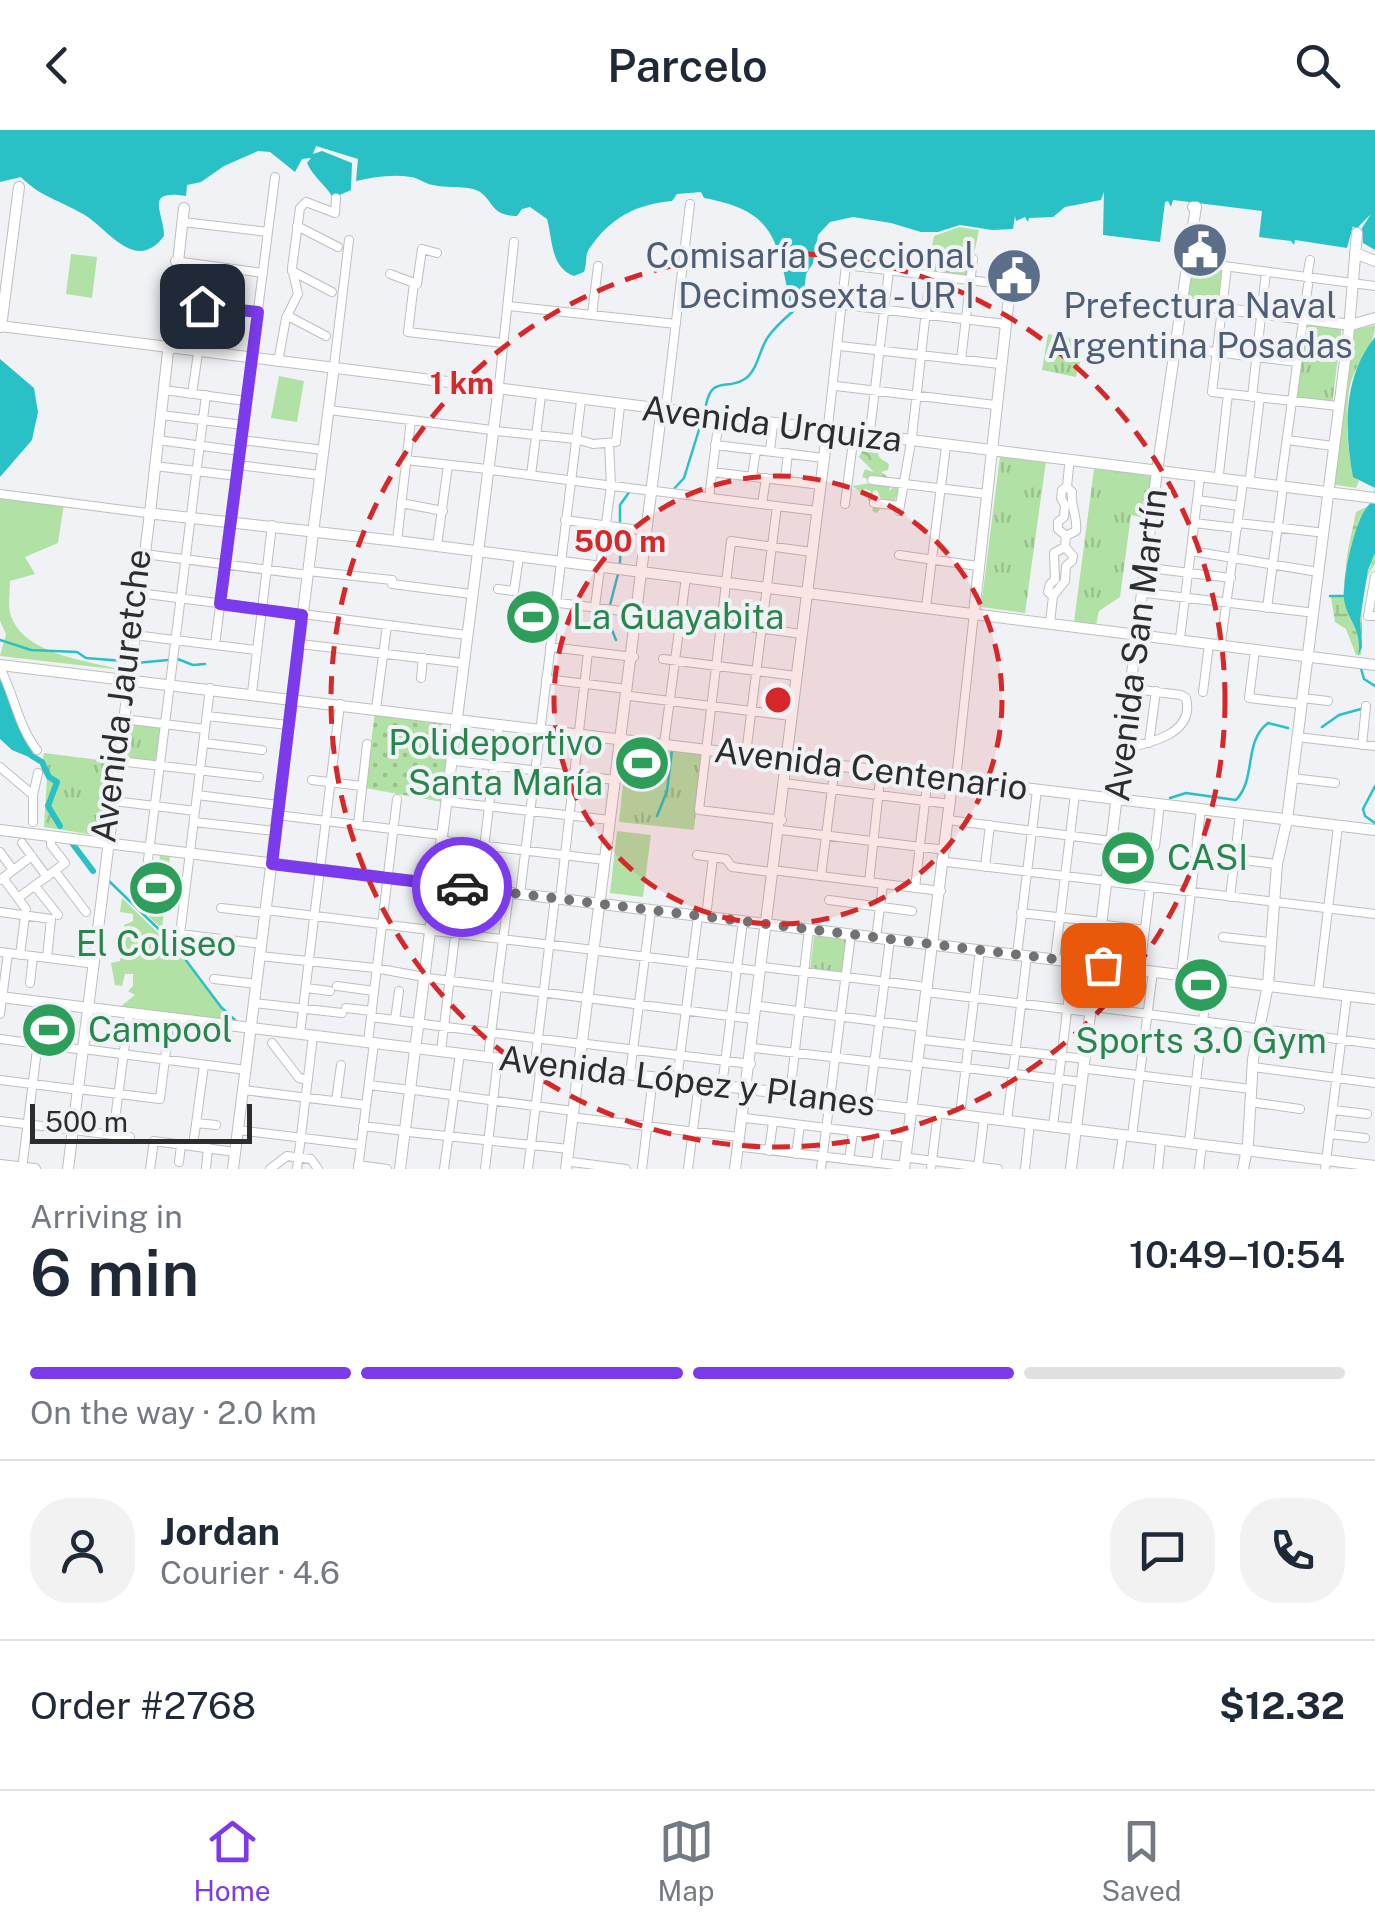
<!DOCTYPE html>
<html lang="en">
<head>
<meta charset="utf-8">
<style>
	body { margin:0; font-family:"Public Sans",sans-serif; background:#f2f2f3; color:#1f2937; height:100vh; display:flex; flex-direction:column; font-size:38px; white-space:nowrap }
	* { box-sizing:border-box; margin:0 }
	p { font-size:32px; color:#747a83 }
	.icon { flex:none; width:55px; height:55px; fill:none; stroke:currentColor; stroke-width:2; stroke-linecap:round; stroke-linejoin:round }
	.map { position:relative; height:1039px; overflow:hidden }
	.side { display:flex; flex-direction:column; background:#fff; flex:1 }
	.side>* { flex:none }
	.scale { position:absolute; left:30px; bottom:25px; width:222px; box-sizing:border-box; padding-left:10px; border:5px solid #2c2d2e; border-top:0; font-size:28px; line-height:35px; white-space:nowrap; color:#2c2d2e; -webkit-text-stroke:8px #f1f2f5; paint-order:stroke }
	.pin { position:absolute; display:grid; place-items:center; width:85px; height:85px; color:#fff; margin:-42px; border-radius:20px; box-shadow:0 5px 15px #0006 }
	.courier { position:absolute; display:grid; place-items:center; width:100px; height:100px; margin:-50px; border:8px solid #7c3aed; border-radius:50%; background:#fff; color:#222; box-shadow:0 2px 12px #0007 }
	.headline em { font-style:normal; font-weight:600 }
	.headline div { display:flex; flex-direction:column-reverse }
	.headline { display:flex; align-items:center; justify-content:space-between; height:170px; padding:0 30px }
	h1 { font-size:65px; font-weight:600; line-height:75px }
	.bar { display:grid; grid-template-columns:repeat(4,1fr); gap:15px 10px; align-content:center; height:120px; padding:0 30px }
	.bar i { height:12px; border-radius:8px; background:#e0e1e3 }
	.bar .active { background:#7c3aed }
	.bar p { grid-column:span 4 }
	.line { display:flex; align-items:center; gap:25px; padding:0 30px; border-top:2px solid #e0e1e3 }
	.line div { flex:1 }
	.round { display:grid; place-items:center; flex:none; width:105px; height:105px; border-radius:40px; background:#f2f2f3 }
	header { display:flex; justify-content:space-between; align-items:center; height:130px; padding:0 30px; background:#fff; font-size:45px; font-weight:600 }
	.tab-bar { display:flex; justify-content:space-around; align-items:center; height:140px; border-top:2px solid #e0e1e3; background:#fff; font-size:28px; color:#747a83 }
	.tab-bar a { display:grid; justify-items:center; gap:5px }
	.tab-bar .active { color:#7c3aed }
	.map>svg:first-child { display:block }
	.grass { fill:#b1e1a5 }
	.forest { fill:url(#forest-crowns) }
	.wetland { fill:url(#wetland-marsh) }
	.park { fill:url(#park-tufts) }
	.garden { fill:url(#garden-dots) }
	.water { fill:#2ac1c6 }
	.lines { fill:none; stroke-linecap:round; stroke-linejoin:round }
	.stream { stroke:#2ac1c6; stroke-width:2.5 }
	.river { stroke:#2ac1c6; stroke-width:6 }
	.minor-casing { stroke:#bdbec0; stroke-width:10 }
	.major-casing { stroke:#bdbec0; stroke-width:12 }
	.minor { stroke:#fff; stroke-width:8 }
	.major { stroke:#fff; stroke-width:10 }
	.done { stroke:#717274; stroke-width:10; stroke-dasharray:0 18 }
	.route { stroke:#7c3aed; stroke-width:12 }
	.ring { fill:none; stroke:#d62828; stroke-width:5; stroke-dasharray:18 12 }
	.labels { text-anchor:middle; stroke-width:8; stroke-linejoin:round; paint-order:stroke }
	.service-label { font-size:35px; fill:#4e5e75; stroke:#f1f2f5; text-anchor:end }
	.street-label { font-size:35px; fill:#2c2d2e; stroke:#f1f2f5 }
	.leisure-label { font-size:35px; fill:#27864d; stroke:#f1f2f5; text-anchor:start }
	.centre { fill:#d62828; stroke:#f1f2f5; stroke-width:5 }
	.ring-label { font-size:30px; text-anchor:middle; font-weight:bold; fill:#d62828; stroke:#f1f2f5; stroke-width:8; stroke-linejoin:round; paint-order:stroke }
</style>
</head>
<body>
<header><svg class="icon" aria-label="back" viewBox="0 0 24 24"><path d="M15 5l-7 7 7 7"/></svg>Parcelo<svg class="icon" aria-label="search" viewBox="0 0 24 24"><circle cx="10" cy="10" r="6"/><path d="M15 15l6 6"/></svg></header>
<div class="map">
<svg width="1375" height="1039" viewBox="0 0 1375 1039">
	<defs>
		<pattern id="forest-crowns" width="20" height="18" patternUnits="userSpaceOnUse" patternTransform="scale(2.5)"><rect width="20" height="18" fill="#b1e1a5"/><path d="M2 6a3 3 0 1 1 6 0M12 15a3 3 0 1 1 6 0" fill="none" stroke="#98c18e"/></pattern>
		<pattern id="wetland-marsh" width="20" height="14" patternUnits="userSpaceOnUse" patternTransform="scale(2.5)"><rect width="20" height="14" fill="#b1e1a5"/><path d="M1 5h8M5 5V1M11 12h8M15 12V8" fill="none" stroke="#98c18e"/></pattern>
		<pattern id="park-tufts" width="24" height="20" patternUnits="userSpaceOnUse" patternTransform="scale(2.5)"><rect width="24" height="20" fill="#b1e1a5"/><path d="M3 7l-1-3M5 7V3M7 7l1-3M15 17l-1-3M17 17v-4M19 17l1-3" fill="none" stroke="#98c18e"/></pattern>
		<pattern id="garden-dots" width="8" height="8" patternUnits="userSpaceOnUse" patternTransform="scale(2.5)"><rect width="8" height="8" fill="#b1e1a5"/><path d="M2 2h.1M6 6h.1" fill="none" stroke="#98c18e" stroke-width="1.8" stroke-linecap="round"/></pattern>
	</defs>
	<rect width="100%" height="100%" fill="#f1f2f5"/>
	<path class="grass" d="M71,124L97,127L92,168L66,164Z
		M1189,135L1222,139L1219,176L1183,171Z
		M279,246L304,251L297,292L271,288Z
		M0,366L64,374L58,413L25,427L35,444L10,451C10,461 8,474 10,483C22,525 87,530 122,540L0,526L6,504L0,491Z
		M617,701L651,705L643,767L610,763Z
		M160,725L170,726L162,799L143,781L149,735L159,736Z
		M122,768L178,822L231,891L120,877L135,865L128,861L133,856V844H125L122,856L115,855L111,833L120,831L124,795L133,791V784L120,782Z"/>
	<path class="forest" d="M865,317L876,319L880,328L889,334L888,340L881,342L892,350L889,361L898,353V363L893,374L882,376L877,383L872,381L875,373L882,372L877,360L873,361L871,373L868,370L871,361L865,359L861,363L852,356L877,352L862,347L865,339L874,342L859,327Z"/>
	<path class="wetland" d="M1372,374L1360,387L1346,449L1365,450L1375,423V434C1355,458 1365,497 1361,525H1356L1346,499L1335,492L1331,467H1343L1347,425L1356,382Z"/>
	<path class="park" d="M959,97L979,100L969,149L934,145L937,124L932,116L934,106Z
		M1304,190L1342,195L1332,275L1293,270Z
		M1375,195C1375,216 1357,232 1351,252C1345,271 1345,338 1359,351L1356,358L1330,354L1350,201Z
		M1048,204L1078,210L1081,229L1076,247L1042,240Z
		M1000,326L1046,331L1025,483L981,477Z
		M1094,339L1152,344L1146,388L1131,385L1120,467L1099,481L1096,495L1074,492Z
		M124,592L162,596L158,633L119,629Z
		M627,616L702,624L694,700L619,692Z
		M44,623L107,631L101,706L44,697L47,647L41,642Z
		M447,713L482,718L478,756L442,752Z
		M814,806L846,810L842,844L810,840Z"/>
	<path class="garden" d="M375,582L443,590L441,604L451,606L442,672L365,658Z"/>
	<path class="water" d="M0,0H1375V120L1363,113L1362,98L1371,84L1359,96L1358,103L1353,96L1347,118L1295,110L1294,115L1291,111L1259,107L1262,81L1173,70L1171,77L1168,71L1165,72L1160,112L1103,105L1104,62L1101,70L1065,77L1053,87L1029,88L1028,92L1025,87L1016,91L1015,86L1013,99L992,100L960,95L938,102H921L891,93L853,87L830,92L818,105L813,133L806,144L803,174L792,184C788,175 788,163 786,153C775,97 762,79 704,68L701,62L677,64L672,71C636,74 610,88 589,119C585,125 587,135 584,142L574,146C550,137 553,110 547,89L530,77L522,79L517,86C487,86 494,65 473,59C461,56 446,58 433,55C425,54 419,48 411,47C392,44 374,47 356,51L358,29L316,16L313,24L322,21L352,33L351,60L333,68C326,55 313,47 307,33L311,28L302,29L295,42L270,22L258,21L224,36L201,52L187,55L186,66C143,59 164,82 164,106C135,145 107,97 83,84C61,71 39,66 21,47L0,52Z
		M1375,207V358L1353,347C1344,299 1343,247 1375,207Z
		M0,229L34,258L38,282L32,310L0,347Z
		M1375,358V423L1368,440L1360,489L1362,517L1358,526C1364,495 1342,488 1344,461C1345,438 1351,414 1359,392C1364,376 1372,378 1375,358Z
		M0,549L4,552L18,593L36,630L12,620L0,609Z"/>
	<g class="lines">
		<path class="stream" d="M706,275C712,246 726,260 743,250C758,242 759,219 768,207C774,198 783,190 791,183
			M672,361L684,348L702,290
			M620,392V375L630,361
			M620,433L621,402
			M1330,466H1344
			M610,475L618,444
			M606,485L616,510
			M0,510L31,520L77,522L86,528L124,531
			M175,528L193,535L205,534
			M136,533L168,530
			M1360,535L1364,549L1375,556
			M1322,597L1339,585L1361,579
			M1375,656L1363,679L1365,686L1375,693
			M1170,668L1186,663L1236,670C1257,648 1243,612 1268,593L1288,598
			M657,686L667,661L672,620
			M109,751L173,813L221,877L235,890"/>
		<path class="river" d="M32,626L42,632L49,647L57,652L48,676L60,696
			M72,713L93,741"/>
		<g class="minor-casing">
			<path id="minor" d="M183,92L268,102
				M297,96L338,117
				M175,131L263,143
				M1186,131L1375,156
				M1227,137L1212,262L1338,276
				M292,141L332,162
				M390,144L417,154L422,119L437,123
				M1307,147L1310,130
				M414,153L408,202L503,213
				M173,172L258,182
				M845,175L1005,194
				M508,176L676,194
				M592,185L598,136
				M288,186L326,206
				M840,216L1000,234
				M1174,217L1297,232
				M961,230L973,129
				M278,232L286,188L298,164L292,138L300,78L306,72L335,83L336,68
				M334,236L349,110
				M499,255L514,112
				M836,256L995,275
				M164,260L246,271
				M192,264L198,223
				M1252,267L1266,142
				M666,276L690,74
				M329,280L492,300
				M161,285L243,295
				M828,296L846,135L1010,155
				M496,301L576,309L593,314L616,312L620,276
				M870,301L889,140
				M158,310L240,321
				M241,310L324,320
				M1287,310L1333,316
				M715,315L824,328
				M770,321L773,294
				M406,330L487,339
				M238,335L320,345
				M155,336L237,346
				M491,340L652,361
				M712,342L821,355
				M1219,344L1228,264
				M531,345L541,266
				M752,346L756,320
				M1250,347L1260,267
				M785,350L788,323
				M872,350L987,364
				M1281,351L1308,155
				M655,361L817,381
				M0,364L147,383
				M709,368L719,288
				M1197,370L1240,376
				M401,373L443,381
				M874,373L900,376
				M762,374L766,348
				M845,374L854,304
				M899,381L912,306L930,145
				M565,390L647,401
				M1194,393L1237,398
				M1238,393L1317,402
				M1066,406L1058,399V392L1064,387L1065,375L1061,368L1062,360L1067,357
				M397,411L411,290
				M437,416L448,335
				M1191,421L1312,441
				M144,424L308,445
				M899,425L978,436
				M1149,438L1231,448
				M308,441L392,450
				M1375,446L1368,486H1375
				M392,454L471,464
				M498,459L514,461L519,427
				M139,463L466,505
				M1146,463L1307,482
				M1053,466L1065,451L1066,436L1072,431L1073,426L1065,417L1066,406L1076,401C1078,388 1070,375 1072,362L1067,357L1069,336
				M536,470L637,483
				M595,476L611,356L609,313
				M926,477L946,316
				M1267,478L1283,357
				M640,483L802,504
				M1050,493L1053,466L1048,462L1050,454L1055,450L1054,423L1065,417
				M134,505L256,520
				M1180,508L1200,347
				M1221,512L1243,352
				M300,514L463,533
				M215,515L275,47
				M550,517L634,527
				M1255,520L1249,568L1301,574
				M663,529L796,546
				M0,538C14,564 18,596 37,620
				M421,548L423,528
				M546,549L627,559
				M210,558L180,804L262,814
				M1203,562L1209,514
				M252,563L272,395
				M630,566L791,586
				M1302,568L1328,571
				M376,579L387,495
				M207,586L288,595
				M123,589L205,599
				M1297,607L1375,616
				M204,613L262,620
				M1149,613L1156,561
				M664,614L686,447
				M1362,615L1366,576
				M1127,618C1153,612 1195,603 1186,568L1181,565L1134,559
				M746,624L777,376
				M118,631L259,647
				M455,631L615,650
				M0,637L33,665V692
				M1292,648L1335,653
				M956,649L974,483
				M312,650L362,656
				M783,653L950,674
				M33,665L38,643
				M197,665L278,675
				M114,671L195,681
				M450,672L610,690
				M277,685L441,705
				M782,690L699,680L731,411L812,422
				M948,690L1111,711
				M194,692L275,701
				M358,695L367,614
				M781,700L946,720
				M445,711L605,730
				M1116,711L1155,716L1160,674
				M22,713L47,747
				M0,722L13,740
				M697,725L726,729L732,737L771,742
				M1235,729L1277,734
				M947,732L1107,751
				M985,737L990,695
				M772,740L941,761
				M55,741L86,782
				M821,746L835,635
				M3,748L26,779
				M0,750L32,726
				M869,752L881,641
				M1111,752L1375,784
				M35,756L58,785
				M915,758L928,646
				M479,759L499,594
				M520,764L581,271
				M1230,767L1240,684
				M18,768L65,733L51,715V707
				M560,769L588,522
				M829,770L912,781
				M142,778L206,265
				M221,778L266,783
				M266,780L430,800
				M0,782L51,789L47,828
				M1021,783L1101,792
				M706,787L713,727
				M1105,795L1145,800
				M434,801L594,820
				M1223,807L1269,812
				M876,808L883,754
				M599,821L759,841
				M0,822L88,833
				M20,825L25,786
				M1017,825L1037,660
				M260,826L375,838L424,847
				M1055,829L1075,664
				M763,837L928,857
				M1140,840L1150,757
				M1181,845L1201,679
				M428,848L753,889
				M214,849L257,854
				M30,853L33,826
				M337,856L374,861
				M306,858L330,861
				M926,862L1090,882
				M1318,862L1338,696
				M254,873L342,883
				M759,876L922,897
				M1095,877L1375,914
				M346,878L372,881
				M0,884L8,823
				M371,887L418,893
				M395,890L399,861
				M423,894L582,914
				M300,904L340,574
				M0,909L77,919
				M924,910L1085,929
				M368,912L397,669
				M272,913L299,948L308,950
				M587,914L751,934
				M754,918L918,937
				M83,919L246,940
				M441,921L461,757
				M488,927L509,763
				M917,932L1082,952
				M535,933L555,768
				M1253,937L1375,953
				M1088,939L1251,959
				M630,944L651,780
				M0,950L72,959
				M677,950L698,786
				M369,955L410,960
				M722,956L743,791
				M78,959L160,969L170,888
				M243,960L366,975
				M414,960L573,981
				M790,964L809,799
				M336,971L341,935
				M1250,972L1300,979
				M869,974L890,809
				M1333,980L1367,984
				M960,985L980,820
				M578,988L739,1007
				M745,988L908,1008
				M0,991L67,999
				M1007,991L1027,826
				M196,993L216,995
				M363,996L405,1001
				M1053,996L1073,832
				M73,1000L130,1007
				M238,1000L361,1015
				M409,1002L569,1019
				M1330,1004L1365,1008
				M113,1005L129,883
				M1132,1006L1153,841
				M1189,1013L1208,848
				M193,1016L204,935
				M742,1017L904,1036
				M769,1021L773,992
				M796,1024L800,995
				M910,1028L998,1039
				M849,1030L853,1002
				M179,1032L181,1015
				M572,1032L626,1039
				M876,1033L880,1005
				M358,1035L387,1039
				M206,1038L208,1018
				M978,1038L984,988
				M22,1039L43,872
				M150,1039L154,1011L235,1022
				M270,1039L287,1026L311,1029L318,1039
				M297,1039L313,906
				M358,1039L374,913
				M444,1039L460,923
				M485,1039L498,928
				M528,1039L541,933
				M642,1039L653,947
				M688,1039L699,953
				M821,1039L851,804
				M931,1039L938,982
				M1025,1039L1030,993
				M1118,1039L1123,1005
				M1158,1039L1161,1010
				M1199,1039L1202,1015
				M1325,1039L1347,865"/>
		</g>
		<g class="major-casing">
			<path id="major" d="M1355,123L1375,131
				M1180,173L1351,195L1375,188
				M0,196L1375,368
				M1,197L19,57
				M147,383L397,411L1375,535
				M974,483L1012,140
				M0,535L1375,700
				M0,700L1375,869
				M0,867L1375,1036
				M0,1035L35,1039
				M68,1039L150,383L184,78
				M233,1039L334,236
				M400,1039L499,256
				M566,1039L662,276
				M735,1039L828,296
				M904,1039L952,654L956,649
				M1071,1039L1157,341L1195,83L1196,77H1193
				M1243,1039L1248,1014L1253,929L1268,855L1277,734L1287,690L1349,199L1357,103"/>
		</g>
		<use href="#minor" class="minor"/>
		<use href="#major" class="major"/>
	</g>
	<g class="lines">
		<path class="done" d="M462,757L1103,835"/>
		<path class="route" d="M202,176L258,182L220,474L302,485L272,734L462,757"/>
	</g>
	<circle cx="778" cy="570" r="224" fill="#d62828" fill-opacity=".12"/>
	<g class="ring">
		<circle cx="778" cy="570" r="224"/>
		<circle cx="778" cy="570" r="447"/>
	</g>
	<defs>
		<g id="civic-disc" transform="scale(2.875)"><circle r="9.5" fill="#5c6f8a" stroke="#f1f2f5"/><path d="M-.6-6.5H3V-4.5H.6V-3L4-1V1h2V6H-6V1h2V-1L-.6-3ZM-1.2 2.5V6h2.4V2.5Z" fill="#fff"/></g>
		<g id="stadium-disc" transform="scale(2.875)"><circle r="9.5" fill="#2e9e5b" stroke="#f1f2f5"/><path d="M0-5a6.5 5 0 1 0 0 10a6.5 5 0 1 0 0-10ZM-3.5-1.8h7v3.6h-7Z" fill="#fff"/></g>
	</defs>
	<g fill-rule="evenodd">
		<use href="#civic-disc" x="1200" y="120"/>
		<use href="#civic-disc" x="1014" y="146"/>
		<use href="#stadium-disc" x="533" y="487"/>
		<use href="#stadium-disc" x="642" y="633"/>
		<use href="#stadium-disc" x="1128" y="728"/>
		<use href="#stadium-disc" x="156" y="758"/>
		<use href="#stadium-disc" x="1201" y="855"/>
		<use href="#stadium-disc" x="49" y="900"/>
	</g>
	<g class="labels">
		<g class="service-label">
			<text x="975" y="138">Comisaría Seccional<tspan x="975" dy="40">Decimosexta - UR I</tspan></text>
			<text x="1200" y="188" text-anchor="middle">Prefectura Naval<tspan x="1200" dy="40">Argentina Posadas</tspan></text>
		</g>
		<g class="street-label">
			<text transform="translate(772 294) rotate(7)" y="12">Avenida Urquiza</text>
			<text transform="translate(1136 515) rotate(-83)" y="12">Avenida San Martín</text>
			<text transform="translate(121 566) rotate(-83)" y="12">Avenida Jauretche</text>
			<text transform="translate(871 639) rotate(7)" y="12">Avenida Centenario</text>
			<text transform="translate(687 951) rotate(7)" y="12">Avenida López y Planes</text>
		</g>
		<g class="leisure-label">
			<text x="572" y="499">La Guayabita</text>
			<text x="603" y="625" text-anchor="end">Polideportivo<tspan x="603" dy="40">Santa María</tspan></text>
			<text x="1167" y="740">CASI</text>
			<text x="156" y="826" text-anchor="middle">El Coliseo</text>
			<text x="88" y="912">Campool</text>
			<text x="1201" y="923" text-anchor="middle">Sports 3.0 Gym</text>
		</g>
	</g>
	<circle cx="778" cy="570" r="15" class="centre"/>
	<g class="ring-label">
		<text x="462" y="264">1 km</text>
		<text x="620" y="422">500 m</text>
	</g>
</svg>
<div class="scale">500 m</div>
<div class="pin" style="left:1103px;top:835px;background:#ea580c"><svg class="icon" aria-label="bag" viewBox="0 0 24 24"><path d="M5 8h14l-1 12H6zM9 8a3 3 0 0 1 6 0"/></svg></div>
<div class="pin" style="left:202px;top:176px;background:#1f2937"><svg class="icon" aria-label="home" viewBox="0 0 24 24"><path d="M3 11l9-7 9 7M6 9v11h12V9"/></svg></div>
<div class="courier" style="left:462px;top:757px"><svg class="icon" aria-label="car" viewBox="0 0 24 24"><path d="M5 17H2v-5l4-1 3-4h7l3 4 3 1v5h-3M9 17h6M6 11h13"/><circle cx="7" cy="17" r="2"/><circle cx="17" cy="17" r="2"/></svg></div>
</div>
<section class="side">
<div class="headline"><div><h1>6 min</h1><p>Arriving in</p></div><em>10:49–10:54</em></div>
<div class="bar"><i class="active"></i><i class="active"></i><i class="active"></i><i></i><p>On the way · 2.0 km</p></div>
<div class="line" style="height:180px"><a class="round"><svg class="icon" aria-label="person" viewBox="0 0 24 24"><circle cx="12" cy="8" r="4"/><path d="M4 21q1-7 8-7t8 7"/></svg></a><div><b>Jordan</b><p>Courier · 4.6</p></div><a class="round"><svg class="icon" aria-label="chat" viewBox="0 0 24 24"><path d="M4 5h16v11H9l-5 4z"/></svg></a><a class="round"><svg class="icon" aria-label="phone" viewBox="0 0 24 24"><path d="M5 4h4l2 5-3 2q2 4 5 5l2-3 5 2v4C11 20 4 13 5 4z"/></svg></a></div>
<div class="line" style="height:130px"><div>Order #2768</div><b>$12.32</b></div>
</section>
<nav class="tab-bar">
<a class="active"><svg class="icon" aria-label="home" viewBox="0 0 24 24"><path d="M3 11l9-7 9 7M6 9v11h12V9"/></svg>Home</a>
<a><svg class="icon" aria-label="map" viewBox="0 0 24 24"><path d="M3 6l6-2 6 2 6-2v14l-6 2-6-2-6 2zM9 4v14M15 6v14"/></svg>Map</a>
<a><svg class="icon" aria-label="saved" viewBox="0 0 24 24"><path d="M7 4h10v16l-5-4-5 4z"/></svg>Saved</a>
</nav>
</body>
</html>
